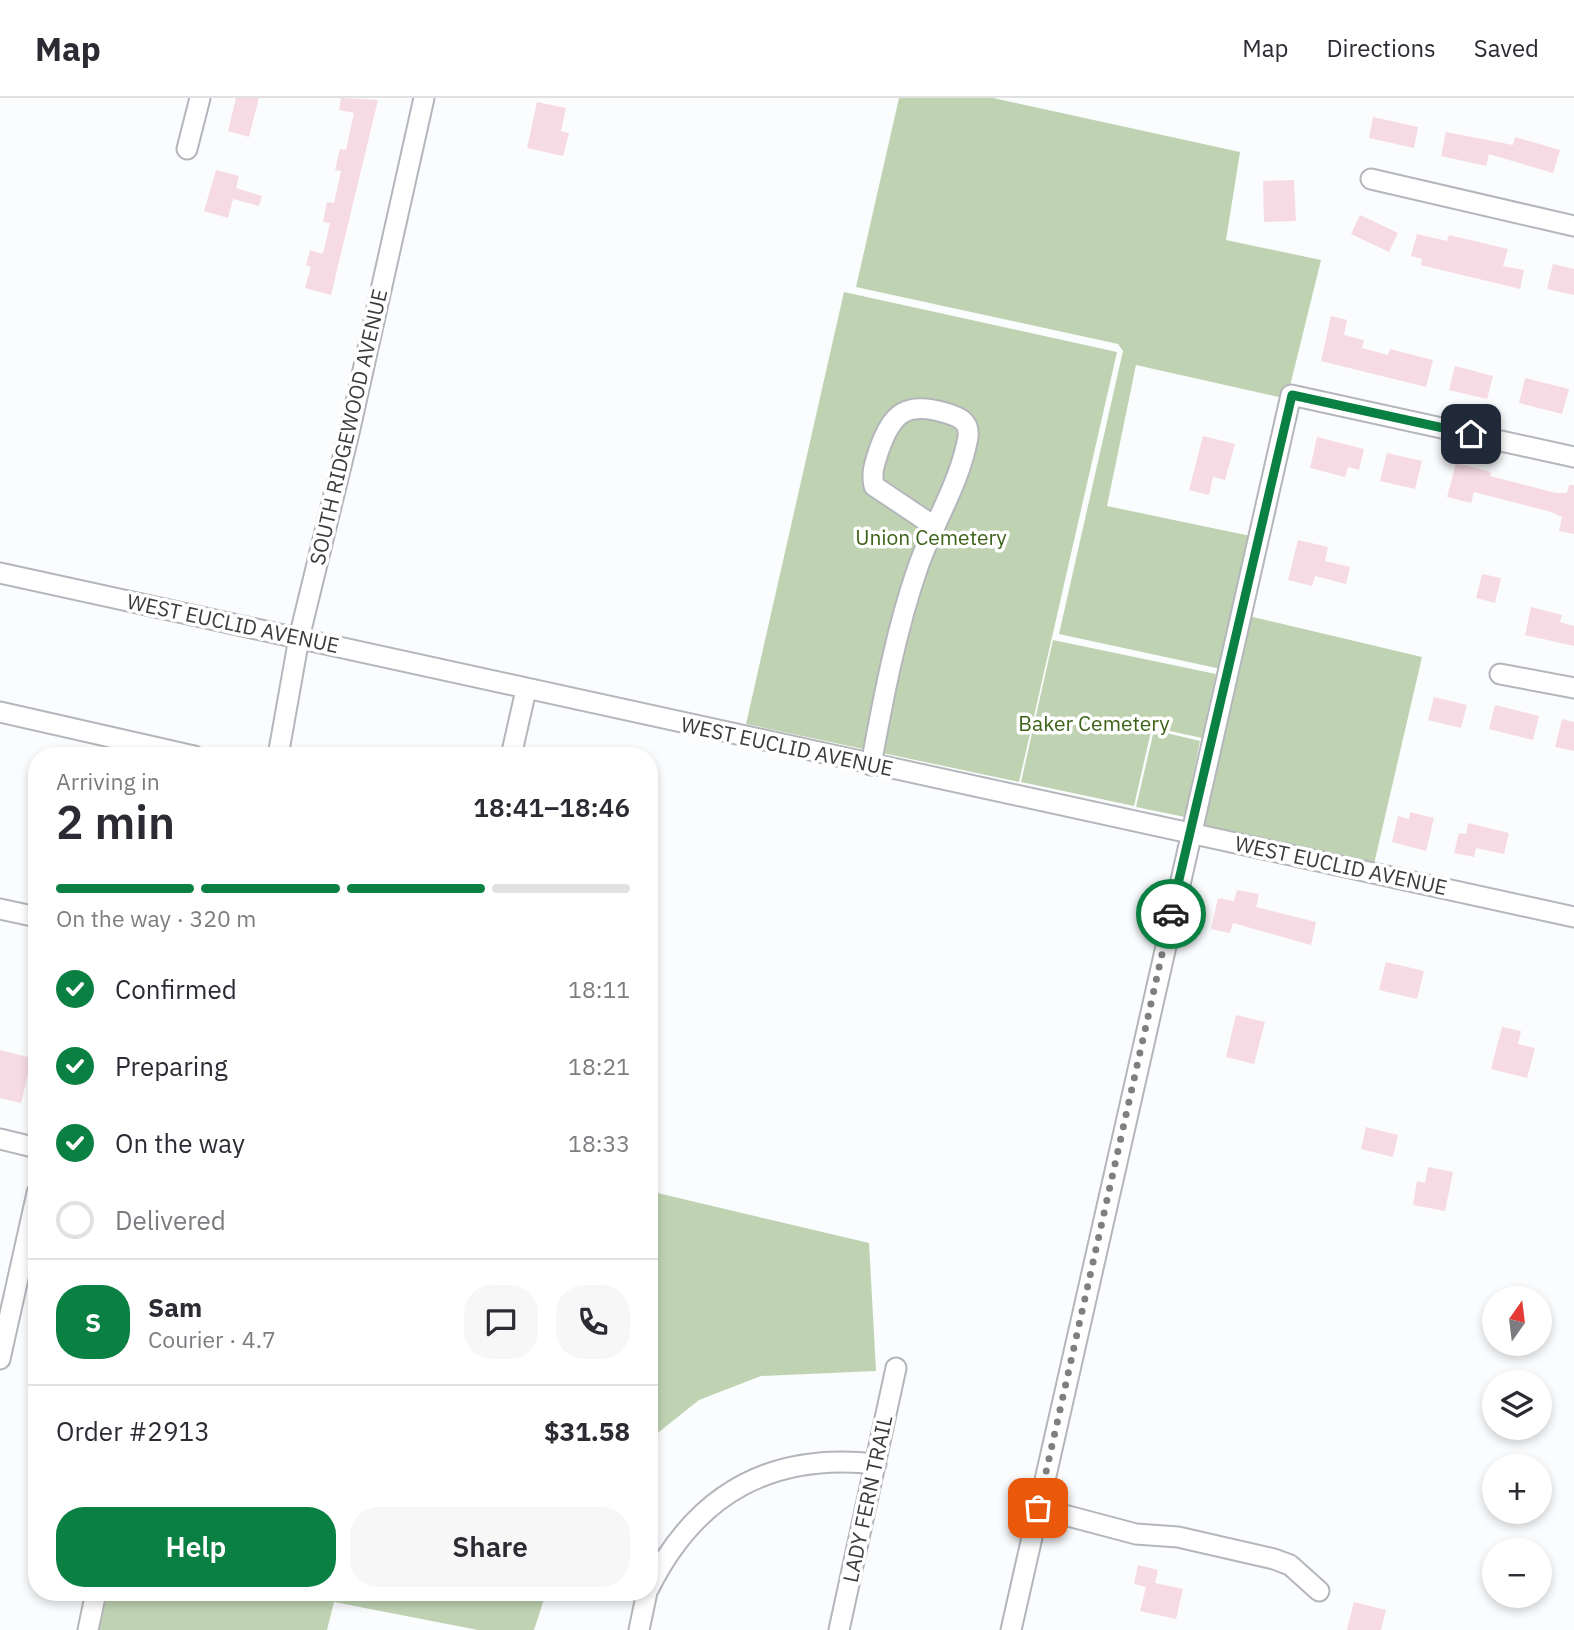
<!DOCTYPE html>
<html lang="en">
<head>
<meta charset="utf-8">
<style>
	body { margin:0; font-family:"IBM Plex Sans",sans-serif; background:#f7f7f7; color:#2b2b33; height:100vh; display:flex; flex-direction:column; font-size:26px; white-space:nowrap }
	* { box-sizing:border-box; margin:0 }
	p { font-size:23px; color:#7c7c81 }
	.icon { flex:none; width:38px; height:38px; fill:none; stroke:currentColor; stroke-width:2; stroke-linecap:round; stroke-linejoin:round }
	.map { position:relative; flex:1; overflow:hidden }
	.details { position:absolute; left:28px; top:649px; width:630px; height:854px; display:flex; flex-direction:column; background:#fff; border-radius:28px; box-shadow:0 4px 10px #0003 }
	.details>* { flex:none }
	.needle { width:46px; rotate:14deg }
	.tools { position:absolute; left:1482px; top:1188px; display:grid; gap:14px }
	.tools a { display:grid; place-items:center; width:70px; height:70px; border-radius:50%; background:#fff; box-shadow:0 4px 10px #0003; font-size:35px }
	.pin { position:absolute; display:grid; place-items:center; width:60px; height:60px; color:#fff; margin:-30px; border-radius:14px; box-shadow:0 4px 10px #0006 }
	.courier { position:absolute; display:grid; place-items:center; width:70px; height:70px; margin:-35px; border:5px solid #0b8043; border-radius:50%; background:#fff; color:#222; box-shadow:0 2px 9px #0007 }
	.head em { font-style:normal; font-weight:600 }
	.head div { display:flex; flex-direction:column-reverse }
	.head { display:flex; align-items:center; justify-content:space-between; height:119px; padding:0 28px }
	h1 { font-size:46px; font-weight:600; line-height:52px }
	.bar { display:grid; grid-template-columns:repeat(4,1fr); gap:10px 7px; align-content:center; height:84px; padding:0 28px }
	.bar i { height:9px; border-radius:5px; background:#e1e1e2 }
	.bar .active { background:#0b8043 }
	.bar p { grid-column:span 4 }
	.line { display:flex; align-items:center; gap:18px; padding:0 28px; border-top:2px solid #e1e1e2 }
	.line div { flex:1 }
	.round { display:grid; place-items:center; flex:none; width:74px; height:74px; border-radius:28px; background:#f7f7f7 }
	ol { padding:0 28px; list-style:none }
	li { display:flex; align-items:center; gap:21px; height:77px }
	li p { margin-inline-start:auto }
	li .icon { padding:7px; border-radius:50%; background:#0b8043; color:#fff; stroke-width:4 }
	li:last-child { color:#7c7c81 }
	li i { width:38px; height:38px; border:4px solid #e1e1e2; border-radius:50% }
	.primary-button { display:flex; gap:14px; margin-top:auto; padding:14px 28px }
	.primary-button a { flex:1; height:80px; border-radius:28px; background:#0b8043; color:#fff; font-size:28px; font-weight:600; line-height:80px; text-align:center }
	.primary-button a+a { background:#f7f7f7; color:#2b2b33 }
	header { display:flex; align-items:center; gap:42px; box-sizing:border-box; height:98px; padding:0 35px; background:#fff; border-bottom:2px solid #e1e1e2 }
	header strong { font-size:33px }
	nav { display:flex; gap:38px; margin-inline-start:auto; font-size:24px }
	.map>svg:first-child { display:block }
	.green { fill:#bfd3b2 }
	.building { fill:#f7dbe4 }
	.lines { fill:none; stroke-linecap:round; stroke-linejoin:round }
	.minor-casing { stroke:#b4b6bc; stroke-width:23 }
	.minor { stroke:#fff; stroke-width:19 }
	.done { stroke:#7e7f81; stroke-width:7; stroke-dasharray:0 12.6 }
	.route { stroke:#0b8043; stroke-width:9 }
	.labels { text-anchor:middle; stroke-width:7; stroke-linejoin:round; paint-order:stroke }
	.street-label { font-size:21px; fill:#3b3c3e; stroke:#fff }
	.park-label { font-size:21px; fill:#3d6319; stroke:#fff }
</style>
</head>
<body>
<header>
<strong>Map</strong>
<nav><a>Map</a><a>Directions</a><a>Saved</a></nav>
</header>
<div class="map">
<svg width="1574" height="1532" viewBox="0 0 1574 1532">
	<rect width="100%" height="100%" fill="#fbfcfe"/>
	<path class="green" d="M899,0H993L1240,54L1226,142L1321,162L1290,288L1286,287L1283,300L1136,267L1107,408L1260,440L1240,516L1422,559L1374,766L1188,725L1221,571L1059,536L1123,253L1118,246L856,189Z
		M844,194L1117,254L1019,684L746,626Z
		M1053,542L1216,576L1202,640L1152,629L1134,708L1021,684Z
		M1154,632L1200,643L1185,719L1136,709Z
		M649,1093L869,1145L876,1273L761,1278L699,1302L649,1342Z
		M104,1495H546L534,1532H478L334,1504L327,1532H96Z"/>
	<path class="building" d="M236,0H259L249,39L228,33Z
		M341,0L378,2L331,197L305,190L311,169L306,167L310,152L323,156L330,125L323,124L327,104L334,105L341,73L335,72L340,51L346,52L354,15L339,12Z
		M537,4L566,10L561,33L569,35L563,58L527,50Z
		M1373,19L1418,29L1414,50L1369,40Z
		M1446,34L1513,47L1515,39L1560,52L1553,75L1489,56L1486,68L1441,58Z
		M216,72L239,78L236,90L262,98L259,108L233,101L228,120L204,113Z
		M1294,82L1296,123L1264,124L1263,83Z
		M1360,117L1398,135L1389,154L1351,136Z
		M1417,136L1447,143L1449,137L1508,151L1503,168L1524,172L1520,191L1421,167L1422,161L1411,158Z
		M1553,166L1574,171V197L1547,191Z
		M1331,218L1347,222L1344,237L1364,242L1362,250L1388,257L1390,251L1433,262L1426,289L1321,263Z
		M1455,268L1493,278L1487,301L1449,292Z
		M1525,280L1569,291L1562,316L1519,305Z
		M1203,338L1235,346L1225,382L1213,379L1209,397L1189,392Z
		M1317,339L1364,351L1359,372L1348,369L1345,379L1310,370Z
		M1387,355L1422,363L1415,391L1380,383Z
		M1456,365L1491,374L1490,378L1556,395H1567L1569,387H1574V436L1559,433L1562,419L1551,414L1474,394L1471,405L1447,399Z
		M1298,442L1328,449L1325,463L1350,469L1346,486L1315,478L1312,488L1288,482Z
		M1482,476L1501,480L1495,505L1476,500Z
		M1531,509L1562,517L1560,524L1574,528V548L1525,537Z
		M1434,599L1467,607L1461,630L1428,622Z
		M1495,607L1539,618L1533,642L1489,631Z
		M1562,621L1574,624V653L1555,649Z
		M1410,714L1434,720L1426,753L1392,744L1398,718L1409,721Z
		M1468,725L1509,735L1504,756L1476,750L1474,759L1454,755L1459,735L1466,736Z
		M1237,792L1259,796L1256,809L1316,824L1311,847L1233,825L1230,835L1211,831L1218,800L1234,803Z
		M1386,864L1424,873L1417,901L1379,892Z
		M1236,917L1265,924L1254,966L1226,959Z
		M1502,929L1521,933L1518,946L1535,950L1527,980L1491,971Z
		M0,952L32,960L21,1005L0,1000Z
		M1366,1029L1398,1037L1393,1059L1361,1051Z
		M1428,1069L1453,1074L1445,1113L1413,1107L1417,1083L1425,1085Z
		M1138,1467L1158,1472L1155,1485L1183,1491L1176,1521L1140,1513L1146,1489L1134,1486Z
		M1354,1504L1386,1512L1381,1532H1347Z"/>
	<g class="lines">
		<g class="minor-casing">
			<path id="minor" d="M187,51L200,0
				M1371,81L1574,128
				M0,475L1574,819
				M1500,576L1574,590
				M0,614L194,658
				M278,658L299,540L349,335L424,0
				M511,658L526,592
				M871,667C883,602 896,532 918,469C933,426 960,385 968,339C970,323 959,319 946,315C906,303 892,315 879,352C875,365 871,374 874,388L934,428
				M0,811L37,819
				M0,1041L37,1050
				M0,1261L37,1095
				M1038,1410L1136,1436L1178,1439L1274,1461L1290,1467L1319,1493
				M649,1490C696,1396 771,1354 876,1366
				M88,1532L96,1494
				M639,1532L647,1494
				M839,1532L896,1270
				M1011,1532L1291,297L1574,359"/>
		</g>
		<use href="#minor" class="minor"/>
	</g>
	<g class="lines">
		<path class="done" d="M1038,1410L1171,816"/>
		<path class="route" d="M1171,816L1292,297L1471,336"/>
	</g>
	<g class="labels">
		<g class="street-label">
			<text transform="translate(349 329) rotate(-77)" y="7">SOUTH RIDGEWOOD AVENUE</text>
			<text transform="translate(233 526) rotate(12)" y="7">WEST EUCLID AVENUE</text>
			<text transform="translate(787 649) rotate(12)" y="7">WEST EUCLID AVENUE</text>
			<text transform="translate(1341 768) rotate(12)" y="7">WEST EUCLID AVENUE</text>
			<text transform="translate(868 1401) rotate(-78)" y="7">LADY FERN TRAIL</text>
		</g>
		<g class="park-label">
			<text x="931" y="447">Union Cemetery</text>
			<text x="1094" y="633">Baker Cemetery</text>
		</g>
	</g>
</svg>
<div class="tools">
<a><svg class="needle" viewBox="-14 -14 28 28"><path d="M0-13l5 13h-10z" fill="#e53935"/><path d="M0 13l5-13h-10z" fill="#7c7c81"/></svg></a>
<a><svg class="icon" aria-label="layers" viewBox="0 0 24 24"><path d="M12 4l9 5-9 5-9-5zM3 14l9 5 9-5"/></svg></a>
<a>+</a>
<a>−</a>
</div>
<div class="pin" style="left:1038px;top:1410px;background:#ea580c"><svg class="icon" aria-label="bag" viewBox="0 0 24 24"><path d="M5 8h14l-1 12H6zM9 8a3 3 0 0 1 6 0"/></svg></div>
<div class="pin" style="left:1471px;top:336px;background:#1f2937"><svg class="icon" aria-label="home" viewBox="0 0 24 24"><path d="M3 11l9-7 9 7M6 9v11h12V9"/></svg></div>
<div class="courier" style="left:1171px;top:816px"><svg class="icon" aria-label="car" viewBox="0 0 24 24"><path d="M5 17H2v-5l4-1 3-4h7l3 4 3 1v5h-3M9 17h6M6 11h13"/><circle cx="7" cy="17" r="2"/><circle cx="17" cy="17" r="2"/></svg></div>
<section class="details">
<div class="head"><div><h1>2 min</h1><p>Arriving in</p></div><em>18:41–18:46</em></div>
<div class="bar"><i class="active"></i><i class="active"></i><i class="active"></i><i></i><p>On the way · 320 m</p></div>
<ol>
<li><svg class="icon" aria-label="check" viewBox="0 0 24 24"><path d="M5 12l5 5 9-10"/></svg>Confirmed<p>18:11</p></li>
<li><svg class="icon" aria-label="check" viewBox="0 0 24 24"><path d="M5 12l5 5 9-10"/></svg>Preparing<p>18:21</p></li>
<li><svg class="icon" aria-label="check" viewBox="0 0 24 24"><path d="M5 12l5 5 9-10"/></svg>On the way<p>18:33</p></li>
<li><i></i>Delivered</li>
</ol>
<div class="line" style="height:126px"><b class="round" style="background:#0b8043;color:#fff">S</b><div><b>Sam</b><p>Courier · 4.7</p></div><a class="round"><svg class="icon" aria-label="chat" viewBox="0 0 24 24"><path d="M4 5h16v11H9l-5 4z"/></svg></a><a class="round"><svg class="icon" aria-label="phone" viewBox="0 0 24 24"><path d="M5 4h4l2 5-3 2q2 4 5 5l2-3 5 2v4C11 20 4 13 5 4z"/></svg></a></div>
<div class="line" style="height:91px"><div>Order #2913</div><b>$31.58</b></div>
<div class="primary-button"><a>Help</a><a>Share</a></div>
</section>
</div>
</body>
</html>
